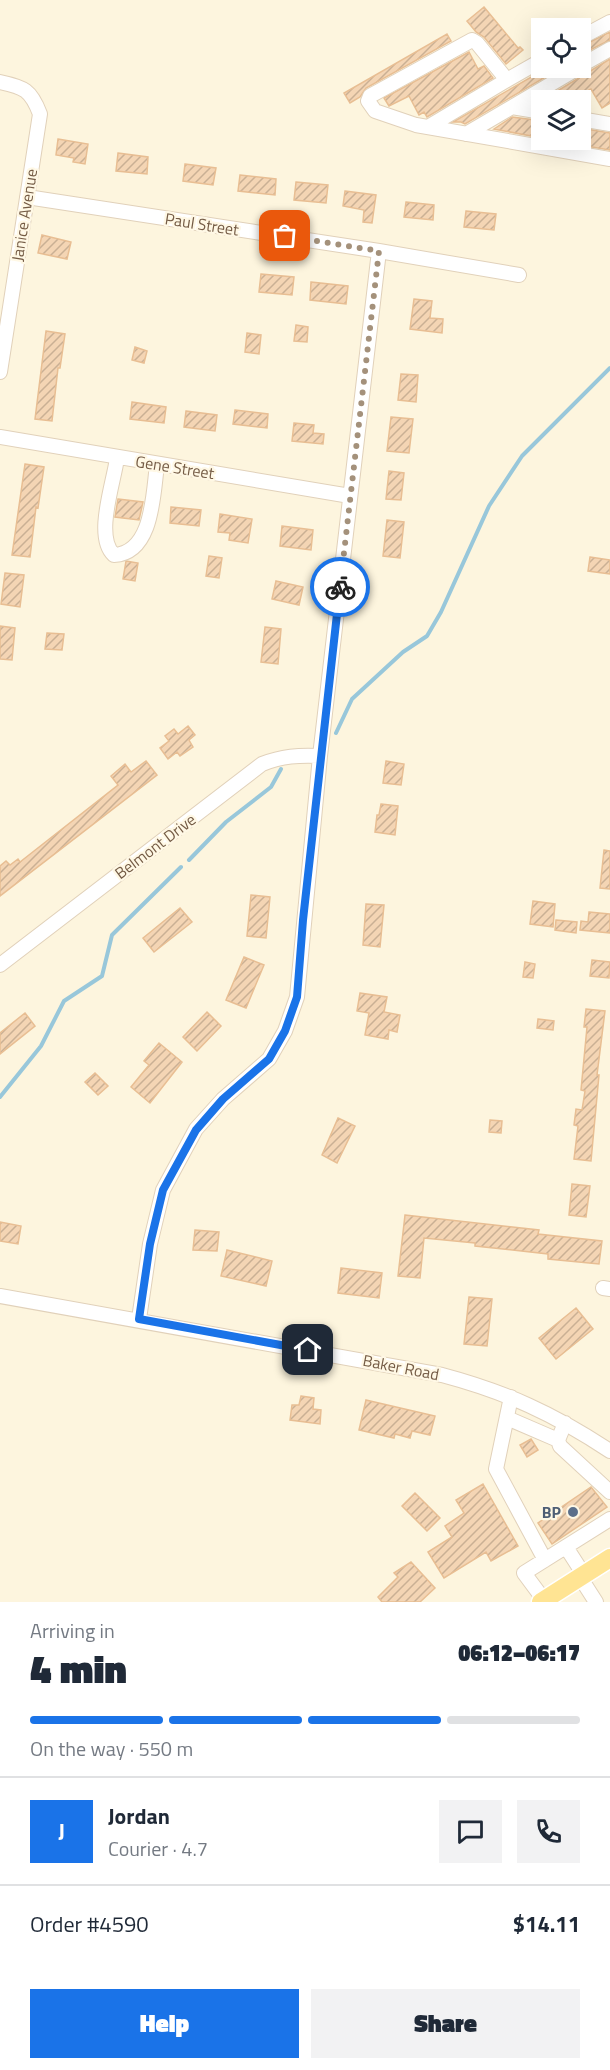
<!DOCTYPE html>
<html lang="en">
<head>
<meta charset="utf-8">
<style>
	body { margin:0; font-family:"Titillium Web",sans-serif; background:#f2f2f3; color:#1f2937; height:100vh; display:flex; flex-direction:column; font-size:22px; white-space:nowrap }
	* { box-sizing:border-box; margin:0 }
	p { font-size:20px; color:#747a83 }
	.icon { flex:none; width:33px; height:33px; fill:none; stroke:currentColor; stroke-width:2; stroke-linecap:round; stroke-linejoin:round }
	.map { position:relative; height:1602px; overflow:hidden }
	.sheet { display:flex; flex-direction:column; background:#fff; flex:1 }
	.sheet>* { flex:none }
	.tools { position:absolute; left:531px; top:18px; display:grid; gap:12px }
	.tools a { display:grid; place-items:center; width:60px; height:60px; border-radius:0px; background:#fff; box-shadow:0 6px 24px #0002; font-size:30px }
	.pin { position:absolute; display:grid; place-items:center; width:51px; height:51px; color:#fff; margin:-26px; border-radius:12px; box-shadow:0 3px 9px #0006 }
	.courier { position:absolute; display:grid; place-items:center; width:60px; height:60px; margin:-30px; border:4px solid #1a73e8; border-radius:50%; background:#fff; color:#222; box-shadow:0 2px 8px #0007 }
	.head em { font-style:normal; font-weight:800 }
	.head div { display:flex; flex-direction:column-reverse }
	.head { display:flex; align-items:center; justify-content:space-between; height:102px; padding:0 30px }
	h1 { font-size:39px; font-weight:800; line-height:45px }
	.bar { display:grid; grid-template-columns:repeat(4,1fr); gap:9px 6px; align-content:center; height:72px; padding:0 30px }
	.bar i { height:8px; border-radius:4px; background:#e0e1e3 }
	.bar .active { background:#1a73e8 }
	.bar p { grid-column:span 4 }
	.line { display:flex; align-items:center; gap:15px; padding:0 30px; border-top:2px solid #e0e1e3 }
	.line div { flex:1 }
	.round { display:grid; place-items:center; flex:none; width:63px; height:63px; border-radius:0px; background:#f2f2f3 }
	.primary-button { display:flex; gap:12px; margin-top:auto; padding:12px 30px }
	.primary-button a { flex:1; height:69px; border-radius:0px; background:#1a73e8; color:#fff; font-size:24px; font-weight:800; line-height:69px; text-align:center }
	.primary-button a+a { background:#f2f2f3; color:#1f2937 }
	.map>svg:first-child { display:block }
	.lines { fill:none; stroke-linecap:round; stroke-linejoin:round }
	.stream { stroke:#98c7da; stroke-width:4 }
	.building { fill:url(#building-hatch); stroke:#e8be93; stroke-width:1.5 }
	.minor-casing { stroke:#e1d1ba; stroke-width:16 }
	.major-casing { stroke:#fff; stroke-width:21 }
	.minor { stroke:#fff; stroke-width:14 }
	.major { stroke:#ffe493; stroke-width:18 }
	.done { stroke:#a4917b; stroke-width:6; stroke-dasharray:0 10.8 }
	.route { stroke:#1a73e8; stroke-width:8 }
	.service-dot { fill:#5c6f8a; stroke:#fff8e5; stroke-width:2 }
	.labels { text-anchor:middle; stroke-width:4.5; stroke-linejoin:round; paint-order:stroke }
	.street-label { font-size:16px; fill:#745b45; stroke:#fff8e5 }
	.service-label { font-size:16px; font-weight:bold; fill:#4e5e75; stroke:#fff8e5; text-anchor:end }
</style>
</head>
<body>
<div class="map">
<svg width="610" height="1602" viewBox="0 0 610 1602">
	<defs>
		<pattern id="building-hatch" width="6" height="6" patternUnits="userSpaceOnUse" patternTransform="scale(1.5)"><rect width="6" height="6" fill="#f4d5b4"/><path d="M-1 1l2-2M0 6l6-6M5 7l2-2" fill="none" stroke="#cab094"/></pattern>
	</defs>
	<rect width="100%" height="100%" fill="#fdf5de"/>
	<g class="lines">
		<path class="stream" d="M336,733L352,699L403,652L427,636L441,612L489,506L522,456L610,368
			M189,860L226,822L271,787L281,769
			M0,1097L41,1046L64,1001L102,976L112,935L181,867"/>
	</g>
	<path class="building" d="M484,7L518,48L520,47L523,50L506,64L484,37L476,32L467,21Z
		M610,32V40L580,55V47Z
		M447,34L451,41L366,88L360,97L350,103L344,93Z
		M469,52L478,69L484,66L493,78L427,117L424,112L419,115L409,96L389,106L384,98Z
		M610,59V103L602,108L591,89L570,100H558L554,93Z
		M547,68H561L465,124L461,122H453Z
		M512,117L542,121V138L494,129Z
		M580,128L610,133V150L580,145Z
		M58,139L88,144L85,164L73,162L74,158L56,155Z
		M118,153L148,157L147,174L116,171Z
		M185,164L216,168L213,185L183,181Z
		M240,175L276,179L275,195L238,191Z
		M296,182L328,185L326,203L294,200Z
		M345,191L376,195L372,223L363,222L364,210L343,206Z
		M406,202L434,205L433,220L404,217Z
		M466,211L496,214L494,230L464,227Z
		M42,235L71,242L67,259L38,253Z
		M261,274L294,277L292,295L259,292Z
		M311,282L348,286L346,304L310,300Z
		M414,299L432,301L430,318L443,319L442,333L410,329Z
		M296,325L308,327L307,342L294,341Z
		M46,331L65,334L60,368H58L52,421L35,419Z
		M247,333L261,335L259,354L245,352Z
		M135,347L147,351L144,363L132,360Z
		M401,374L418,375L416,402L398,400Z
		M132,402L166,407L164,423L130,419Z
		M235,410L268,414L267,428L233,424Z
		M186,411L217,415L215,431L184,427Z
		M391,417L413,419L409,453L387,451Z
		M294,423L314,425L313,433L324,434L323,444L292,441Z
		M25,464L44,467L38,508L36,507L30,557L12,555Z
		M389,471L404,473L401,500L386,499Z
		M118,499L143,502L139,520L115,517Z
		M171,507L201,510L199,526L170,523Z
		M220,514L252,519L248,543L229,540L230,533L218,532Z
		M387,520L404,522L400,558L383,556Z
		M282,526L313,530L311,550L280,546Z
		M209,556L222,558L219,578L206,576Z
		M590,557L610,560V574L588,571Z
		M126,561L138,563L135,581L123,579Z
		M5,573L24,575L20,607L1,604Z
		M276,581L303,587L299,605L272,599Z
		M0,626L15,628L12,660L0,659Z
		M265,627L281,629L278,664L261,662Z
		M47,633L64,634L62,650L45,649Z
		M188,726L195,735L189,740L193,747L180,756L177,752L168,759L160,748L169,741L165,736L174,729L178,734Z
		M146,761L157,775L0,896V866L6,861L10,865L18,859L20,862L118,785L111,776L125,764L131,772Z
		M386,761L404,764L401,785L383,783Z
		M381,804L398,806L395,835L375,832L377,815H379Z
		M604,850L610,851V889L600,888Z
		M251,895L270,897L266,938L247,936Z
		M533,901L555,904L553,927L530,924Z
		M366,904L384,905L380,947L363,945Z
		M180,908L192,922L154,952L143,938Z
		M589,912L610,914V933L580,930L581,921L588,922Z
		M556,920L577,922L576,933L555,930Z
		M244,957L264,965L246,1008L226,1000Z
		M592,960L610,962L609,978L590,976Z
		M525,962L535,964L533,978L523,977Z
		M360,993L387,997L384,1012L400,1015L397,1032L389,1030L388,1039L365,1035L369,1013L357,1011Z
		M586,1009L605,1011L597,1075H599L591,1161L574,1159L578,1126L574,1125L576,1109L582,1110L585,1091L581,1090L587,1027H584Z
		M207,1012L221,1026L197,1051L183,1037Z
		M25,1013L35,1026L0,1054V1033Z
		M538,1019L554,1021L553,1030L537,1028Z
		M159,1043L182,1062L150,1103L131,1087L149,1065L144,1061Z
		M95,1073L108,1086L98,1095L85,1082Z
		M338,1118L355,1126L337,1163L322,1155Z
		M490,1120L502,1121L501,1133L489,1132Z
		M572,1184L590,1186L586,1217L569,1215Z
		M405,1215L539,1230L538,1234L602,1241L599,1264L548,1259V1254L475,1246V1243L424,1238L420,1278L398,1276Z
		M0,1222L21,1226L18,1244L0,1241Z
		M195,1230L219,1232L217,1251L193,1250Z
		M227,1250L272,1261L266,1286L221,1276Z
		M341,1268L382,1273L379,1298L338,1293Z
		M469,1297L492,1299L487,1346L464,1344Z
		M576,1308L593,1329L556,1359L539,1338Z
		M301,1396L314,1398L313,1409L321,1410L320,1424L290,1420L292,1405H299Z
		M366,1400L435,1416L430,1435L412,1431L410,1438L395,1434L394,1438L359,1430Z
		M531,1439L538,1450L527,1457L520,1445Z
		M483,1484L518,1546L491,1561L486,1552L444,1578L428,1552L452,1537L445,1526L464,1513L456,1500Z
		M591,1487L607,1507L552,1544L538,1523Z
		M415,1493L440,1518L427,1531L402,1506Z
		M411,1562L435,1588L420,1602H382L378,1597L398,1577L394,1573Z"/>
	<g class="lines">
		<g class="minor-casing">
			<path id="minor" d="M580,38L610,22
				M542,60L507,80L477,43L472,40L370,96L368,101L375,111L416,125L610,159
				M580,66L610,49
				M0,82C24,87 31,90 40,114L0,372
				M512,107L578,68
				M580,119L610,124
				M428,127L507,80
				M466,134L512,107L542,112
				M27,197L379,251L519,275
				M0,437L350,496
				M117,458C114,482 94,537 114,555C153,553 153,494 157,465
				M0,965L262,764C282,756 299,755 320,756
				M603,1288L610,1289
				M0,1296L442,1375C506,1392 554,1414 610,1451
				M139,1319L150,1244L163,1190L196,1129L223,1099L269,1059L285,1031L297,997L320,756L379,251
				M511,1397L496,1469L545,1560
				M507,1418L558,1440
				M565,1423L558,1440L560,1446L610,1492
				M566,1547L584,1575
				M580,1577L596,1602
				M544,1600L524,1573L610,1519"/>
		</g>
		<g class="major-casing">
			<path id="major" d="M541,1602L610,1558"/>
		</g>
		<use href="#minor" class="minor"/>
		<use href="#major" class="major"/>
	</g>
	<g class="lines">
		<path class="done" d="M285,236L379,251L340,587"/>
		<path class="route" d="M308,1350L139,1319L150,1244L163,1190L196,1130L223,1099L269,1059L285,1031L297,997L303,920L340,587"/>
	</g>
	<circle class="service-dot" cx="573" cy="1512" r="6"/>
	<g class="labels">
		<g class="street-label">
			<text transform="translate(24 215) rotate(-81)" y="6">Janice Avenue</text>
			<text transform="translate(202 224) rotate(9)" y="6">Paul Street</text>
			<text transform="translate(175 467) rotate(9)" y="6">Gene Street</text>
			<text transform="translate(155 846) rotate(-37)" y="6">Belmont Drive</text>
			<text transform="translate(401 1367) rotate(11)" y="6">Baker Road</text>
		</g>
		<g class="service-label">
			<text x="561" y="1518">BP</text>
		</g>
	</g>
</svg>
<div class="tools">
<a><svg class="icon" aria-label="locate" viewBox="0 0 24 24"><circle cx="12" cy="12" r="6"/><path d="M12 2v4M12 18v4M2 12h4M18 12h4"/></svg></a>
<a><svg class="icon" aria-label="layers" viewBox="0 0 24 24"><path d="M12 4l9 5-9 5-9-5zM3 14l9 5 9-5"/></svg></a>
</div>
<div class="pin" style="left:285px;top:236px;background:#ea580c"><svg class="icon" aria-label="bag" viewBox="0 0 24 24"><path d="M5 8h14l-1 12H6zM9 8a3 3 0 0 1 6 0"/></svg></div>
<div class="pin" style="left:308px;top:1350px;background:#1f2937"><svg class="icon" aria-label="home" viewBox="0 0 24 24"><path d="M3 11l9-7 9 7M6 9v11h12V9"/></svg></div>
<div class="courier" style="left:340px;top:587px"><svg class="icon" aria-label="bike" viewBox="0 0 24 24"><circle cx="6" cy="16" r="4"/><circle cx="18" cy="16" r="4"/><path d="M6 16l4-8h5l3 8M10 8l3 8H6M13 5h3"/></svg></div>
</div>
<section class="sheet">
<div class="head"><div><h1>4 min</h1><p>Arriving in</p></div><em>06:12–06:17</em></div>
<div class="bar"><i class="active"></i><i class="active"></i><i class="active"></i><i></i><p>On the way · 550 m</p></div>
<div class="line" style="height:108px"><b class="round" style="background:#1a73e8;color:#fff">J</b><div><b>Jordan</b><p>Courier · 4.7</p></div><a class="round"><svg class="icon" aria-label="chat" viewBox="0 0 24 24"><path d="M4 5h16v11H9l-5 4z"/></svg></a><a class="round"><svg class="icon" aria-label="phone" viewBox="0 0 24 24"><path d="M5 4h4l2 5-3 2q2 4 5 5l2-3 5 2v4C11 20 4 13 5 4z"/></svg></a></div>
<div class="line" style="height:78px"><div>Order #4590</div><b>$14.11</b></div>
<div class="primary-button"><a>Help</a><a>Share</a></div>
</section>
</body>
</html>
